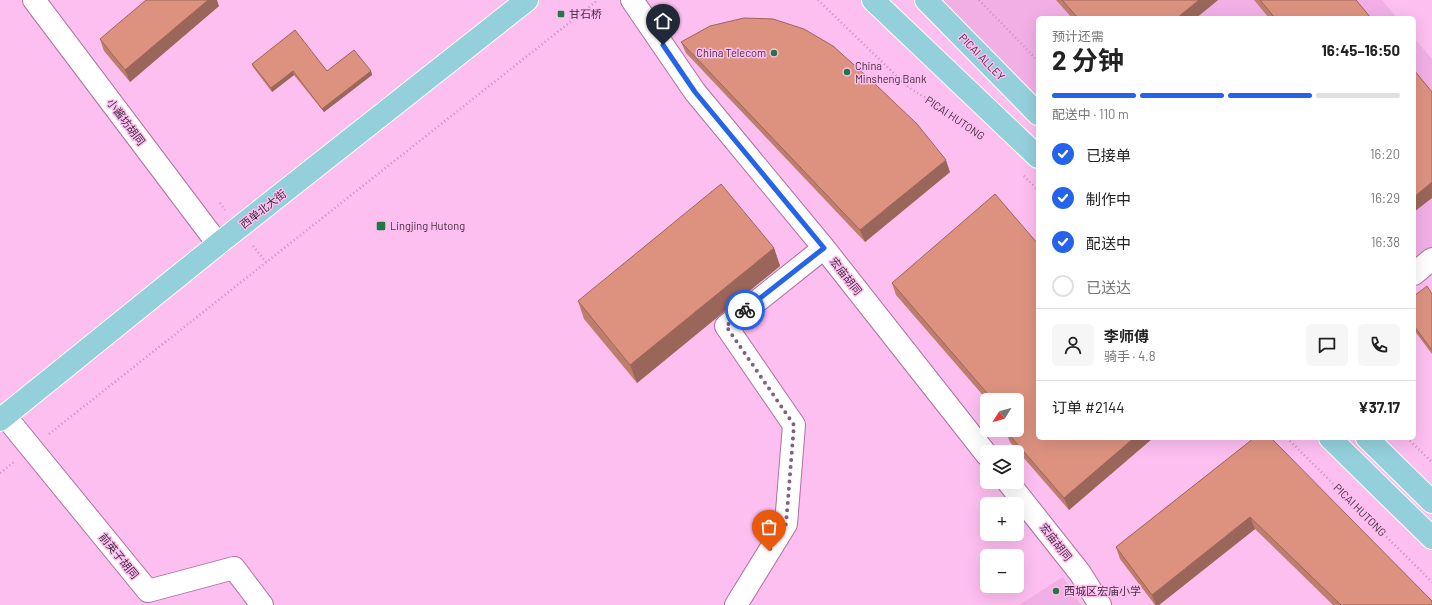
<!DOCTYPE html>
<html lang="zh">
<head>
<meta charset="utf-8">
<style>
	body { margin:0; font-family:Barlow,"Noto Sans SC",sans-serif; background:#f6f6f6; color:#222; height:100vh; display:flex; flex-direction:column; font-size:15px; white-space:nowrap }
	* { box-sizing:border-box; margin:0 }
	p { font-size:13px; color:#767676 }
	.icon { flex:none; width:22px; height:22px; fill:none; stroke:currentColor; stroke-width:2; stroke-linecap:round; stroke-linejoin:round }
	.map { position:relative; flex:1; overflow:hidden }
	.sheet { position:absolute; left:1036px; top:16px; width:380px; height:424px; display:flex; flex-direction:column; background:#fff; border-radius:6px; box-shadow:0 4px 16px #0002 }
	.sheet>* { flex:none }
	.needle { width:26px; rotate:233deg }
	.buttons { position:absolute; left:980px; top:393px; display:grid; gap:8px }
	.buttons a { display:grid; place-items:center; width:44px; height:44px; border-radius:6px; background:#fff; box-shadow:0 4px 16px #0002; font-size:20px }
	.pin { position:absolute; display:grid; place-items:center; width:34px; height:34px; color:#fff; margin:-41px -17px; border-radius:50% 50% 50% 0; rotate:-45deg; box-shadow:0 0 4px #0007 }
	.pin .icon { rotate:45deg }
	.courier { position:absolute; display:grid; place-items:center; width:40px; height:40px; margin:-20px; border:3px solid #2563eb; border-radius:50%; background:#fff; color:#222; box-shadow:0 1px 5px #0007 }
	.overview em { font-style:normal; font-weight:700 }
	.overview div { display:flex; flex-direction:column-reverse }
	.overview { display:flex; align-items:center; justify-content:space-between; height:68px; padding:0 16px }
	h1 { font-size:26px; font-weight:700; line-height:30px }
	.bar { display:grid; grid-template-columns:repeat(4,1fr); gap:6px 4px; align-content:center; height:48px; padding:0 16px }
	.bar i { height:5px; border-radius:3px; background:#e0e0e0 }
	.bar .active { background:#2563eb }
	.bar p { grid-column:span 4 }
	.line { display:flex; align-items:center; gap:10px; padding:0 16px; border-top:1px solid #e0e0e0 }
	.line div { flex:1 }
	.round { display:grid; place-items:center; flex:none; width:42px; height:42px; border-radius:6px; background:#f6f6f6 }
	ol { padding:0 16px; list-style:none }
	li { display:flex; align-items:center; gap:12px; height:44px }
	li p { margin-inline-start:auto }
	li .icon { padding:4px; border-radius:50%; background:#2563eb; color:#fff; stroke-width:4 }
	li:last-child { color:#767676 }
	li i { width:22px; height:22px; border:2px solid #e0e0e0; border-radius:50% }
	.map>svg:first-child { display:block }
	.built { fill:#f2afe6 }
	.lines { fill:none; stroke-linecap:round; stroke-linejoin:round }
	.minor-casing { stroke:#ab72a0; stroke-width:24 }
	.major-casing { stroke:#fff; stroke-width:24 }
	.path { stroke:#c692bb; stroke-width:2.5; stroke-dasharray:1 3; stroke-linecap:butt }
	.minor { stroke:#fff; stroke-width:22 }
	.major { stroke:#93d0dc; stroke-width:22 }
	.wall { fill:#be7e6e }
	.shaded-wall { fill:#9b665a }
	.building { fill:#dd9280; stroke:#9b665a }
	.done { stroke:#85607e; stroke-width:4; stroke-dasharray:0 7.2 }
	.route { stroke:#2563eb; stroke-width:5 }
	.poi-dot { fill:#257546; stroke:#fdbef0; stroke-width:1.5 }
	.labels { text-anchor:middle; stroke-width:3; stroke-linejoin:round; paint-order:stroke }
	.poi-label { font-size:11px; fill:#452d40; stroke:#fdbef0; text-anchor:start }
	.street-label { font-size:11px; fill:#452d40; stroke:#fdbef0 }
</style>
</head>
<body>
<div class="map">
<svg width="1432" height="605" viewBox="0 0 1432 605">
	<rect width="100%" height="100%" fill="#fdbef0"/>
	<path class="built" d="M928,0H1382L1397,18H1038V110Z
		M1414,38L1432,59V259L1414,274Z
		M1063,577L1081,605H1019Z"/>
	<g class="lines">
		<g class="minor-casing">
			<path id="minor" d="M34,0L218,244
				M632,0L695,92L824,248L987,455
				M1414,274L1432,259
				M5,416L148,591L234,568L262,605
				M1008,482L1080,573L1100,605
				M736,605L786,524L794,425L726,326L824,248"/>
		</g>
		<g class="major-casing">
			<path id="major" d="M873,0L1038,157
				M926,0L1038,114
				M0,420L218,244L527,0
				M1330,438L1432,538
				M1367,438L1432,502"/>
		</g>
		<path class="path" d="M818,0L908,87L971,126
			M979,0L1038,61
			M1024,176L1038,190
			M220,203L225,210
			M253,246L266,262
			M49,434L598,0
			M1287,438L1432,582
			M1407,438L1432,462
			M0,473L14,462"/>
		<use href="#minor" class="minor"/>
		<use href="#major" class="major"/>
	</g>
	<path class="wall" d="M1056,0H1218L1196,18H1072Z
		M1254,0H1356L1371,18H1269Z
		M219,6L130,82L104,51L100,39Z
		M681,42L950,172L865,242L686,53Z
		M252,64L327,71H371L372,75L324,112L294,75L272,92L253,67Z
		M774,248L780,266L637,383L584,319L578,301Z
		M892,283L1153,438L1069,510L1010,442L1005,430H1017V400H987L896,295Z
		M1432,294V354L1414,330V296Z
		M1254,438L1432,605H1333L1255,529L1159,605H1155L1120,559L1116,547Z"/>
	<path class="shaded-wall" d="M208,0H217L219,6L130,82L125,70Z
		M1199,0H1218L1196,18H1177Z
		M293,71L294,75L272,92L271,88Z
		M371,71L372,75L324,112L322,109Z
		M946,160L950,172L865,242L860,230Z
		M1432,182V198L1414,212V197Z
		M774,248L780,266L637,383L630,365Z
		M1134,438H1153L1069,510L1064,498Z
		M1250,517L1255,529L1159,605H1156L1152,595Z"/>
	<path class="building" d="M146,0H208L125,70L100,39Z
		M1062,0H1199L1177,18H1078Z
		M1260,0H1356L1371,18H1275Z
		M744,18L773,19L804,29L833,46L873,82L917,124L946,160L860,230L681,42L710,26Z
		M295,30L327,71L354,50L371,71L322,109L293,71L271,88L252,64Z
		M1414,70L1432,92V182L1414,197Z
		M721,184L774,248L630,365L578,301Z
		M995,194L1038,244V438H1134L1064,498L1005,430H1017V400H993L892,283Z
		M1427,286L1432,294V350L1414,326V296Z
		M1254,438H1271L1432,601V605H1341L1250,517L1152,595L1116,547Z"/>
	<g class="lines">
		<path class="done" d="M745,310L726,326L794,425L786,524L769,551"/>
		<path class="route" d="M663,45L695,92L824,248L745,310"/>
	</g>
	<g class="poi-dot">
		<rect x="557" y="10" width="8" height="8" rx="2"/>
		<circle cx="774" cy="53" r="4"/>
		<circle cx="847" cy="72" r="4"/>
		<rect x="376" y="221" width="10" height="10" rx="2"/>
		<circle cx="1056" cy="591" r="4"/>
	</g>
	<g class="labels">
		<g class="poi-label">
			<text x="569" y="18">甘石桥</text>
			<text x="766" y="57" text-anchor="end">China Telecom</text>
			<text x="855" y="70">China<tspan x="855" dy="13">Minsheng Bank</tspan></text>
			<text x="390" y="230">Lingjing Hutong</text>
			<text x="1064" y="595">西城区宏庙小学</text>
		</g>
		<g class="street-label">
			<text transform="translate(982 57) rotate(46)" y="4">PICAI ALLEY</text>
			<text transform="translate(955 118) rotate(34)" y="4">PICAI HUTONG</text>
			<text transform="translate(126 122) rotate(53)" y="4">小酱坊胡同</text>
			<text transform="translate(263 209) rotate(-38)" y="4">西单北大街</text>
			<text transform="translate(846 276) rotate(52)" y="4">宏庙胡同</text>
			<text transform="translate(1360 510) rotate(45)" y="4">PICAI HUTONG</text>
			<text transform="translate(1056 542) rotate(52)" y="4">宏庙胡同</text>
			<text transform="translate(119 556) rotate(51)" y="4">前英子胡同</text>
		</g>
	</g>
</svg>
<div class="buttons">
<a><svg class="needle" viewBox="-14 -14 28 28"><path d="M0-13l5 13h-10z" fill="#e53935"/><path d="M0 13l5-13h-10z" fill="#767676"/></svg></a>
<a><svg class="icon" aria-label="layers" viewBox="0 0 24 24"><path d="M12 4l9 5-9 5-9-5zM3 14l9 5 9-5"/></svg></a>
<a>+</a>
<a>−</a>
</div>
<div class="pin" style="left:769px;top:551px;background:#ea580c"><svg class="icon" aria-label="bag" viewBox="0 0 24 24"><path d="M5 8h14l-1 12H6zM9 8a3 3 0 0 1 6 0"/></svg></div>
<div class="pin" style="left:663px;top:45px;background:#1f2937"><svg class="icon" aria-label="home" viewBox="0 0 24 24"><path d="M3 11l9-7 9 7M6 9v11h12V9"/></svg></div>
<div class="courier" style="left:745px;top:310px"><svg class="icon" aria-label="bike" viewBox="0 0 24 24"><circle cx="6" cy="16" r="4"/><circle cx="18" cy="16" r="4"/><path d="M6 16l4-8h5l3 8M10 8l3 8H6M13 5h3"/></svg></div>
<section class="sheet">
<div class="overview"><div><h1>2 分钟</h1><p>预计还需</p></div><em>16:45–16:50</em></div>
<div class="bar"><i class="active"></i><i class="active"></i><i class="active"></i><i></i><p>配送中 · 110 m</p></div>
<ol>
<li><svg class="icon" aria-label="check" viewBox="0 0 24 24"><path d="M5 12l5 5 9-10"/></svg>已接单<p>16:20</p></li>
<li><svg class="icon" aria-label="check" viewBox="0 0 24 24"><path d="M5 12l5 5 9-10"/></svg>制作中<p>16:29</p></li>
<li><svg class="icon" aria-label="check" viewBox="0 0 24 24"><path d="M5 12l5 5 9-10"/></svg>配送中<p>16:38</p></li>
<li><i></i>已送达</li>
</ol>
<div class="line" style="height:72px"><a class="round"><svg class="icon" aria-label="person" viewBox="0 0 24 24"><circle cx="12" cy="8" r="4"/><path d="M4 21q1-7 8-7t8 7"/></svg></a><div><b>李师傅</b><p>骑手 · 4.8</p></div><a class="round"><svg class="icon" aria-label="chat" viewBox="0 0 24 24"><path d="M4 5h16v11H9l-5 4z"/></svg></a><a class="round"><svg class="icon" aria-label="phone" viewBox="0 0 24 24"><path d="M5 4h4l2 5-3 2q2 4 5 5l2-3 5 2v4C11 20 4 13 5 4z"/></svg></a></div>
<div class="line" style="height:52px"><div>订单 #2144</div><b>¥37.17</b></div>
</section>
</div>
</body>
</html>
